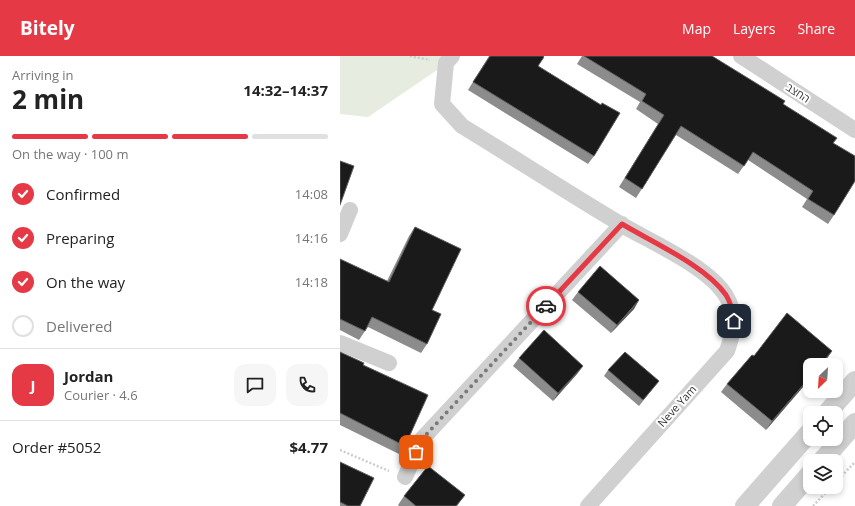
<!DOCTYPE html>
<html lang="en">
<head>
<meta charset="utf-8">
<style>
	body { margin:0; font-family:"Open Sans",Heebo,sans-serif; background:#f6f6f6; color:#222; height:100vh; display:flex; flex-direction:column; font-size:15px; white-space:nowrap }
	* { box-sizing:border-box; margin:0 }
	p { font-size:13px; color:#767676 }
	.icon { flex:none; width:22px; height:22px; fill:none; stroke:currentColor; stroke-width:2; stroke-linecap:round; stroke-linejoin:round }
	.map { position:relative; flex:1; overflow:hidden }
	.sheet { display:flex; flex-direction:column; background:#fff; width:340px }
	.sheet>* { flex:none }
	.needle { width:26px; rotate:205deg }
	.tools { position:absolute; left:463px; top:302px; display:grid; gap:8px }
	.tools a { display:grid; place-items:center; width:40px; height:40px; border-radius:8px; background:#fff; box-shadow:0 2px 6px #0003; font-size:20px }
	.pin { position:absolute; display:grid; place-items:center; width:34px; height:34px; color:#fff; margin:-17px; border-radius:8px; box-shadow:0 2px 6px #0006 }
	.courier { position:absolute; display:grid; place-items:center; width:40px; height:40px; margin:-20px; border:3px solid #e63946; border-radius:50%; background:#fff; color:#222; box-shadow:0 1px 5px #0007 }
	.head em { font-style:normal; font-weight:700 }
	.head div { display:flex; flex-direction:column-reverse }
	.head { display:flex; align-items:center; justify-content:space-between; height:68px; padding:0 12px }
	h1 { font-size:26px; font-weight:700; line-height:30px }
	.bar { display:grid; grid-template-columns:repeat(4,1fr); gap:6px 4px; align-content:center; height:48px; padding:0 12px }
	.bar i { height:5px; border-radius:3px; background:#e0e0e0 }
	.bar .active { background:#e63946 }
	.bar p { grid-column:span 4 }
	.line { display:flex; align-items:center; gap:10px; padding:0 12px; border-top:1px solid #e0e0e0 }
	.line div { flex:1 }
	.round { display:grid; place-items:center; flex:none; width:42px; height:42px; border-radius:12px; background:#f6f6f6 }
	ol { padding:0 12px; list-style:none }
	li { display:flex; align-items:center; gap:12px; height:44px }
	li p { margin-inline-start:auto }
	li .icon { padding:4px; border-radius:50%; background:#e63946; color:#fff; stroke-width:4 }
	li:last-child { color:#767676 }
	li i { width:22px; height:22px; border:2px solid #e0e0e0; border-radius:50% }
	header { display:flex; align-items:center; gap:24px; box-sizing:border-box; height:56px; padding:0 20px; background:#e63946; color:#fff }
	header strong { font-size:19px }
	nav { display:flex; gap:22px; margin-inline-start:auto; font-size:14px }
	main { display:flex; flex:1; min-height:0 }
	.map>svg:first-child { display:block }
	.grass { fill:#e6ecdf }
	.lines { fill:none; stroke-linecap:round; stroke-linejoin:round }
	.path { stroke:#cdcdcd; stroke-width:2.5; stroke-dasharray:2 2; stroke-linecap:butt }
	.minor { stroke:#d0d0d0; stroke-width:16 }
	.tertiary { stroke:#d0d0d0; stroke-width:20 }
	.wall { fill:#8c8c8c }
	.shaded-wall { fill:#5f5f5f }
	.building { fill:#1a1a1a; stroke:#5f5f5f }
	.done { stroke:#7a7a7a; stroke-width:4; stroke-dasharray:0 7.2 }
	.route { stroke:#e63946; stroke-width:5 }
	.labels { text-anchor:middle; stroke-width:4; stroke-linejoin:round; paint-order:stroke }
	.street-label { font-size:11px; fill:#333; stroke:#fff }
</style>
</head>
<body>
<header>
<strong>Bitely</strong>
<nav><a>Map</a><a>Layers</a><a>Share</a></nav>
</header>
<main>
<section class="sheet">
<div class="head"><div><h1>2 min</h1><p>Arriving in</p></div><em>14:32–14:37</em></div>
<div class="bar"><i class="active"></i><i class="active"></i><i class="active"></i><i></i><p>On the way · 100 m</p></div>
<ol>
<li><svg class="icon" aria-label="check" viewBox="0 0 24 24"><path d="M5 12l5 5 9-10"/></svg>Confirmed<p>14:08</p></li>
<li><svg class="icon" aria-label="check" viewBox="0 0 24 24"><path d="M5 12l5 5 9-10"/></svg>Preparing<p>14:16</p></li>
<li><svg class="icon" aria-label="check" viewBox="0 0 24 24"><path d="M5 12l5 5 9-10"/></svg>On the way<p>14:18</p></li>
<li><i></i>Delivered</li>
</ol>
<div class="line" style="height:72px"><b class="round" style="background:#e63946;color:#fff">J</b><div><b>Jordan</b><p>Courier · 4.6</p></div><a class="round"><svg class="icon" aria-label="chat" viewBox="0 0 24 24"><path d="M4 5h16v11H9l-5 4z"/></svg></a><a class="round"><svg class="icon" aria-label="phone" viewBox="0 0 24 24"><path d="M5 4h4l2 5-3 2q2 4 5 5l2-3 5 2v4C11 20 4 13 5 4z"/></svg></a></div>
<div class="line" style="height:52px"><div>Order #5052</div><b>$4.77</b></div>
</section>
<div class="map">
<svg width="515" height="450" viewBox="0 0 515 450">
	<rect width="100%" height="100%" fill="#fff"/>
	<path class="grass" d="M0,0H111L106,8L28,61L0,58Z"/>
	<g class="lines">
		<path class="path" d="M70,0L90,4
			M0,394L49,415
			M496,426L515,406
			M473,450L491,431"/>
		<path class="minor" d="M112,0L106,7L102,48L122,70C176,103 228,137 282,169C311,186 369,211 386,240C397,258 394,276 387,295L248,450
			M401,0L515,74
			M0,178L10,154
			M0,287L49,307
			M65,421L82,383L282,168"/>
		<path class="tertiary" d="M487,357L515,325
			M482,405L515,367
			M405,450L470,376
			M442,450L470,418"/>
	</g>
	<path class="wall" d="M149,0H203L198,10L254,100L248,108L128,34Z
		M242,0H372L443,48L493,87L494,159L488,168L462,151L467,143L408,104L398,118L336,79L296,142L279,131L318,68L296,53L300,46L237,8Z
		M75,171L92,254L87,288L81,297L28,271L25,275L19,284L0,274V204L47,225L69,180Z
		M238,236L299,244L294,253L271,277L232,244Z
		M492,295L486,304L426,374L381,336L387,328L414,300Z
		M0,296L23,309L65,390L59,398L0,369Z
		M179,302L243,310L237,318L213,345L173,310Z
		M268,314L319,325L299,350L264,320Z
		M0,406L20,450H0Z
		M125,439L117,450H59L58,449L64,440Z"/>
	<path class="shaded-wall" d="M299,244L294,253L271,277L277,269Z
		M492,295L486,304L482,309H480Z
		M243,310L237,318L213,345L218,337Z
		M470,321V323L426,374L432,365Z"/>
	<path class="building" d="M150,0H203L204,1L198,10L261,49L262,47L280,57L254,100L133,26Z
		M244,0H372L445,45L443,48L497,82L493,87L515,100V125L494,159L468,143L473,135L413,96L404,110L341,70L302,133L285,122L324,59L302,45L306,38Z
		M0,105L14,110L0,149Z
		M75,171L121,193L92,254L101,258L87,288L32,261L25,275L0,263V203L49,226Z
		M260,210L299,244L277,269L238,236Z
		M447,257L492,295L480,309H470V321L432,365L387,328L412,299L414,300Z
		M204,274L243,310L218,337L179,302Z
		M0,296L24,307L23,309L88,339L65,390L0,357Z
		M285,296L319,325L303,344L268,314Z
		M0,406L34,422L20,450H8L0,446Z
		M88,410L125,439L116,450H76L64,440Z"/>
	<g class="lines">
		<path class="done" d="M76,396L82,383L206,250"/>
		<path class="route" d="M206,250L282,168C312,186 366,210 386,239C391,247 393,255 394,265"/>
	</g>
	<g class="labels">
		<g class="street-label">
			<text transform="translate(458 37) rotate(33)" y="4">החצב</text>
			<text transform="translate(337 350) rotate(-48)" y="4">Neve Yam</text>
		</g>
	</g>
</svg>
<div class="tools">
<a><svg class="needle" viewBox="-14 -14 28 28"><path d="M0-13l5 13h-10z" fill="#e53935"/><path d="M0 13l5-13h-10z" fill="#767676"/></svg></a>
<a><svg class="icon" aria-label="locate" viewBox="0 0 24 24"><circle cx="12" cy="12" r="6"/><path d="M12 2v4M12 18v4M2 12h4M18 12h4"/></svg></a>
<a><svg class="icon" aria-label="layers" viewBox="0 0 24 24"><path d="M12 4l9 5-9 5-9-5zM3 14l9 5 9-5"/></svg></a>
</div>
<div class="pin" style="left:76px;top:396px;background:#ea580c"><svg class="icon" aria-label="bag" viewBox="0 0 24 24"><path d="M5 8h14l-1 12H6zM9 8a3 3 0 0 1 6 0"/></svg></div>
<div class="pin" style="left:394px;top:265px;background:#1f2937"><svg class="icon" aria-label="home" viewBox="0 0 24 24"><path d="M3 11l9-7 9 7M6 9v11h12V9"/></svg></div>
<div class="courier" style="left:206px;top:250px"><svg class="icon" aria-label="car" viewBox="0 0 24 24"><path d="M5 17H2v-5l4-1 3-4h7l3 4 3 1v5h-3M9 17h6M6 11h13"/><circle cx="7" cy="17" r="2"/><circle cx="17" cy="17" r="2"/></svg></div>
</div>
</main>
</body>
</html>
